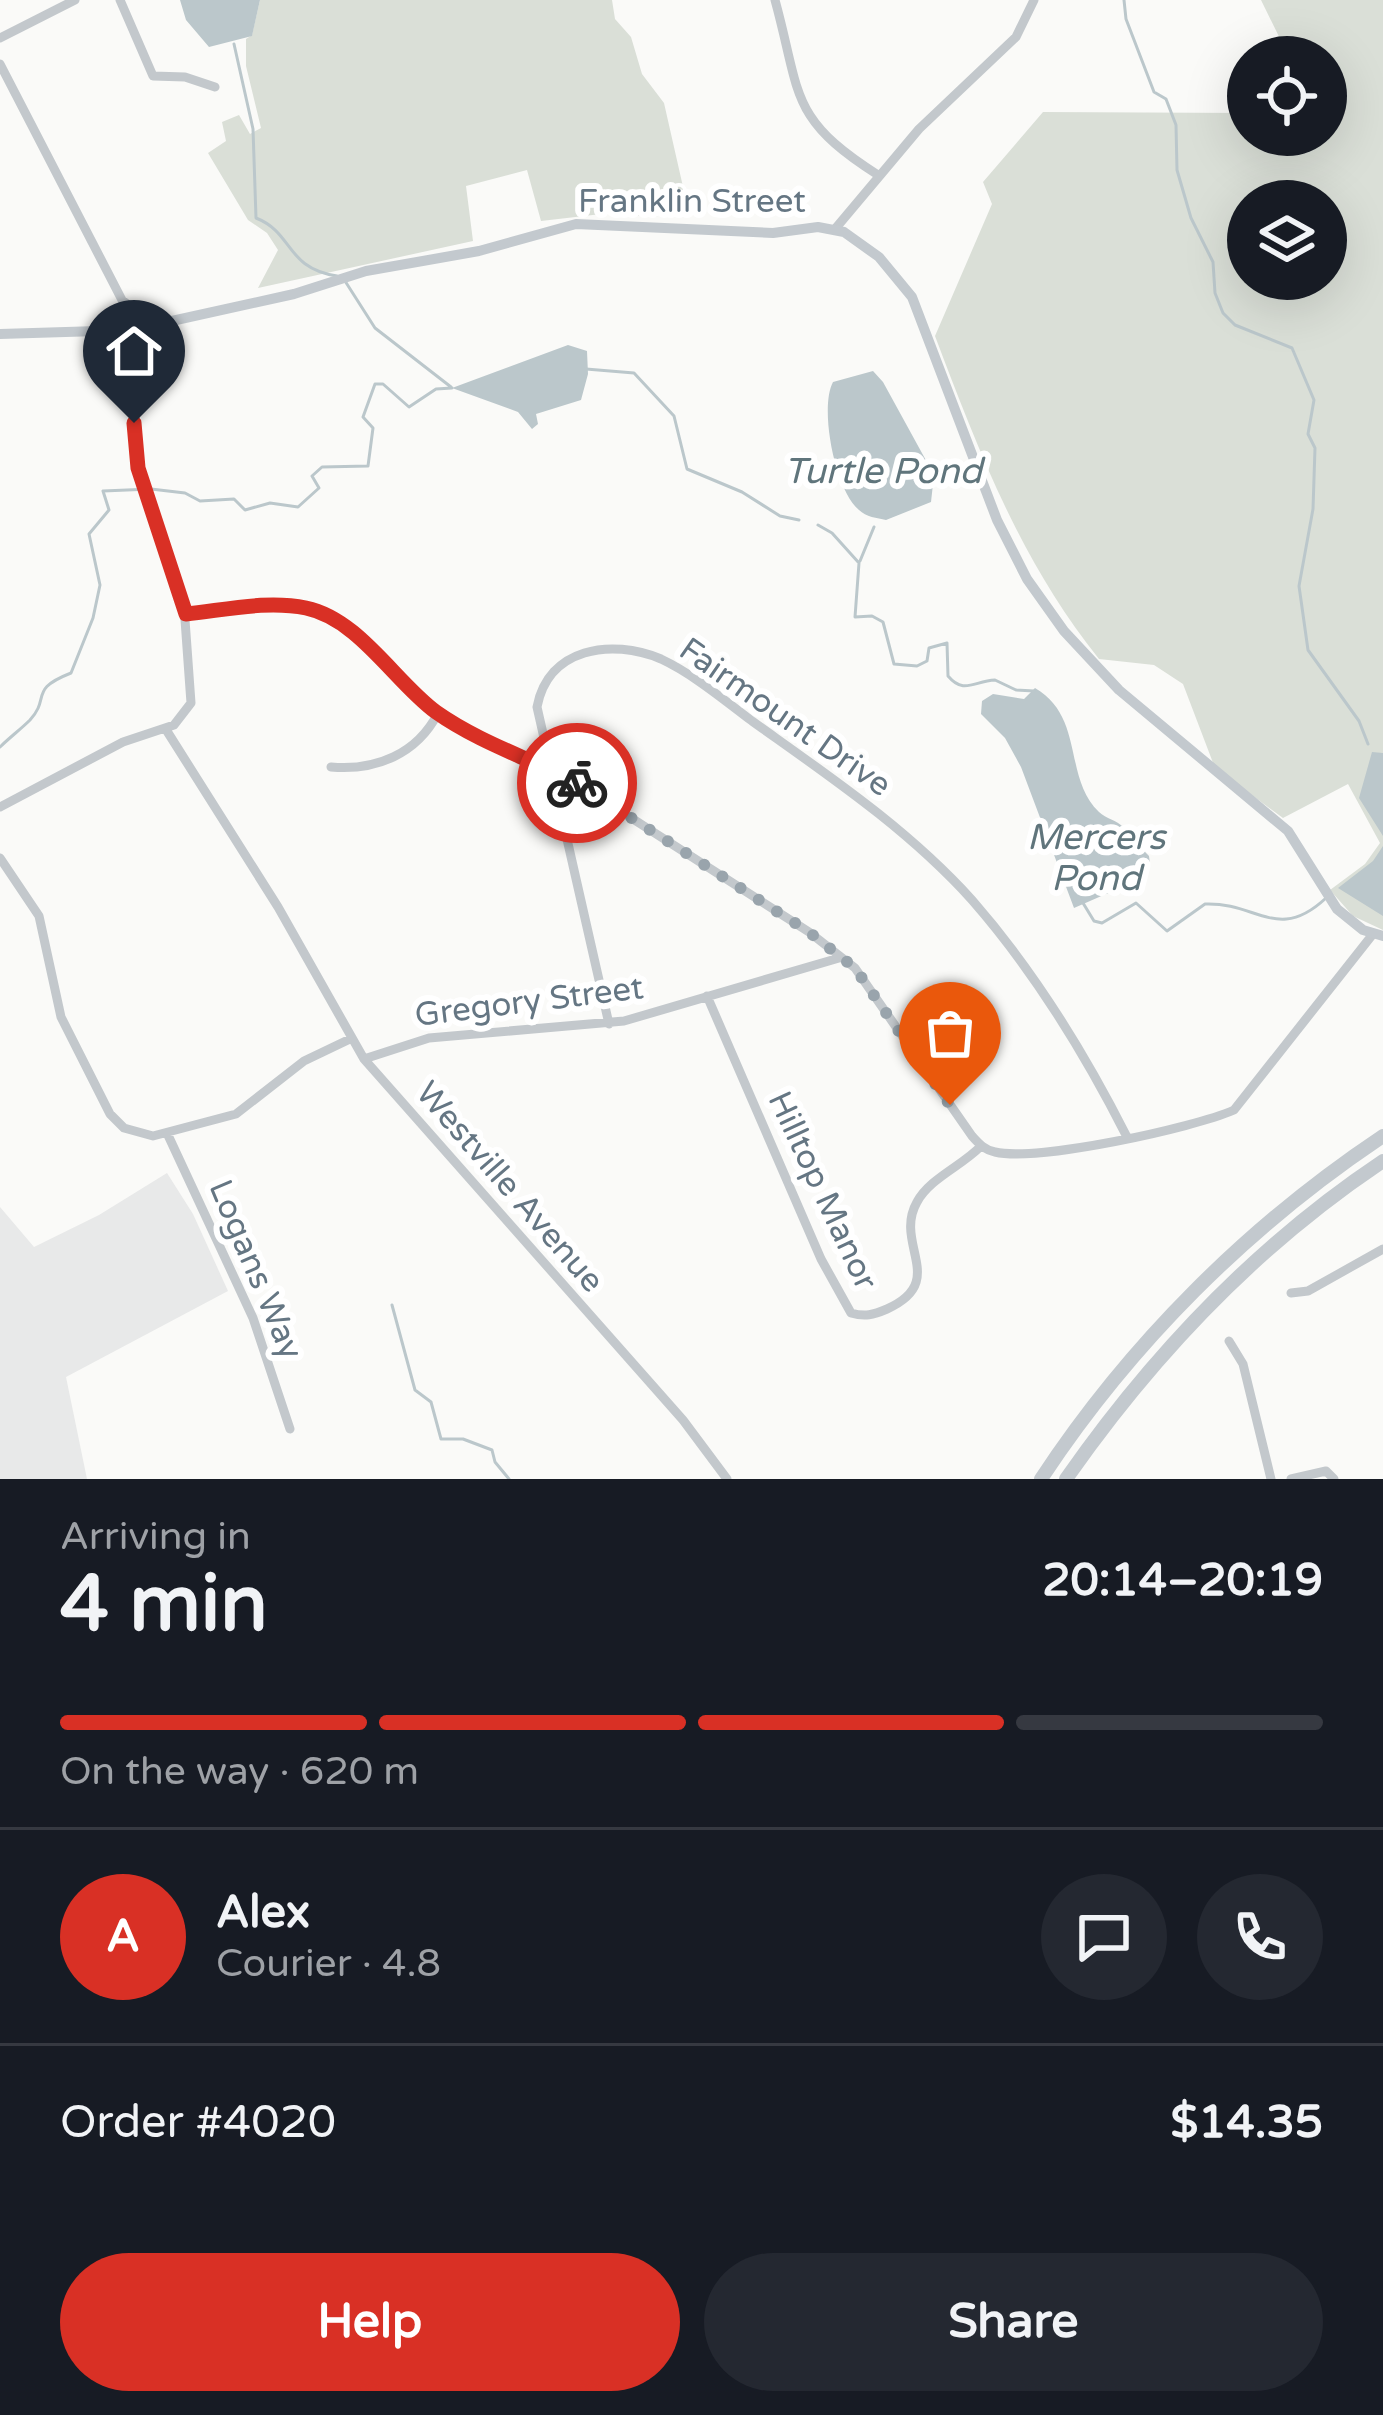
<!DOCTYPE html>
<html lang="en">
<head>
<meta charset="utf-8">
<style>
	body { margin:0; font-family:"Varela Round",sans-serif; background:#242831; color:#f1f3f6; height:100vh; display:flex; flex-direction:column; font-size:45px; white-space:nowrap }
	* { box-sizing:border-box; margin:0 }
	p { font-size:39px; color:#9ea1a6 }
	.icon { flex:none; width:66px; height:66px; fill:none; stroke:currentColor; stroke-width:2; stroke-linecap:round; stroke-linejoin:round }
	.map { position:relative; height:1479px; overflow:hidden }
	.sheet { display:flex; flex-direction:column; background:#171b24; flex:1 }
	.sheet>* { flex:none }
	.fabs { position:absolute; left:1227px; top:36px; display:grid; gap:24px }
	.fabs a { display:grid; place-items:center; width:120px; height:120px; border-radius:50%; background:#171b24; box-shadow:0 12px 48px #0002; font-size:60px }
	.pin { position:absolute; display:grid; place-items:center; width:102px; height:102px; color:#fff; margin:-123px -51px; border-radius:50% 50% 50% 0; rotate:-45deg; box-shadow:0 0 12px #0007 }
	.pin .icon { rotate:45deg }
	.courier { position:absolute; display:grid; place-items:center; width:120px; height:120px; margin:-60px; border:9px solid #d93025; border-radius:50%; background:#fff; color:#222; box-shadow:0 3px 15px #0007 }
	.summary em { font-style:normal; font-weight:800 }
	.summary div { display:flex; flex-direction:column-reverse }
	.summary { display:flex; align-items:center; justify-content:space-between; height:204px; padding:0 60px }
	h1 { font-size:78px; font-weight:800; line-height:90px }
	.bar { display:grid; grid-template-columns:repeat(4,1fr); gap:18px 12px; align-content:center; height:144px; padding:0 60px }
	.bar i { height:15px; border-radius:9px; background:#363941 }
	.bar .selected { background:#d93025 }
	.bar p { grid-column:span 4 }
	.line { display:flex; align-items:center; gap:30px; padding:0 60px; border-top:3px solid #363941 }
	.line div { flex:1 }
	.round { display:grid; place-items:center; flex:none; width:126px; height:126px; border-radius:63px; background:#242831 }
	.action { display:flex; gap:24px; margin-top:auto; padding:24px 60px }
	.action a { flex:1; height:138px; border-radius:72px; background:#d93025; color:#fff; font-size:48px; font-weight:800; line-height:138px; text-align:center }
	.action a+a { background:#242831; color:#f1f3f6 }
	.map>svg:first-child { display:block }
	.built { fill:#e8e9e9 }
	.green { fill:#dadfd7; fill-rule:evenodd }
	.water { fill:#bbc7cb }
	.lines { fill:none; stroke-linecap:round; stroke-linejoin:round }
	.stream { stroke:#bbc7cb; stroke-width:3 }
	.minor { stroke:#c3c8cc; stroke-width:9 }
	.major { stroke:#c3c9ce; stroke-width:10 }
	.highway { stroke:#c3c9ce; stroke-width:14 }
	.done { stroke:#99a4ac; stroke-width:12; stroke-dasharray:0 21.6 }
	.route { stroke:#d93025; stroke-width:15 }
	.labels { text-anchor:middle; stroke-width:12; stroke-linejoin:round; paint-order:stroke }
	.street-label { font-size:33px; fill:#657683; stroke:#fff }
	.water-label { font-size:36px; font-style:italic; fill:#60757c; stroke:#fff }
</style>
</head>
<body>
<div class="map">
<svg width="1383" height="1479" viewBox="0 0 1383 1479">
	<rect width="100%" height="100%" fill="#fafaf8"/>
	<path class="built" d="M167,1173L193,1214L228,1291L66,1377L87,1479H0V1207L34,1247L99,1215Z"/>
	<path class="green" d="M260,0H612L615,19L631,37L642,74L664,103L686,200L662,199L657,217L610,213L541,221L527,170L466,186L473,241L258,288L278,250L267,233L248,220L208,153L226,141L222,122L239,115L250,134L261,128L246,66V39L252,35Z
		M1261,0H1383V930L1353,916L1330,890L1365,864L1380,843L1348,784L1283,818L1215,768L1183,684L1154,665L1099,659C1021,562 979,452 935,336L992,204L983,182L1043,112L1248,113V135H1326V57H1289ZM1248,201H1326V279H1248Z"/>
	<path class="water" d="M180,0H260L252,36L209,47L186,20Z
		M568,345L587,351L588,374L581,400L536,414L538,424L532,429L518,412L452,388Z
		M873,371L883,382L934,475L931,502L886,520C877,518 866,517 859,510C835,490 819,408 833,382Z
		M1035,688C1085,717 1063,778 1099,812C1106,819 1117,820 1123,827C1132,837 1139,846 1149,856L1150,864L1138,880L1074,908L1021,767L1005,738L981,714L982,701L993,694L1024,699Z
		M1372,752L1383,753V836L1359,798Z
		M1383,846V916L1338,888L1373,861Z"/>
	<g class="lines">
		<path class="stream" d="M1124,0L1126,19L1154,92L1166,99L1176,125L1177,170L1191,218L1213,262L1215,293L1223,313L1235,325L1292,348L1314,400L1308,434L1315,448L1313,509L1299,586L1308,650L1359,721L1368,744
			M234,44L253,129L256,218C294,233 285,268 337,276
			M345,281L375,328L451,387
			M586,369L634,373L674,416L687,469L742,492L780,516L799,520
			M818,525L832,533L859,563L855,617L872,616L883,622L894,664L917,666L927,661L929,648L947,643L948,676C964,695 974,681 995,680L1016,690L1034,691
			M860,561L874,527
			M0,747C9,738 21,729 30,720C51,697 28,690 71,673L93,618L100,585L89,534L109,510L103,491L151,489L185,493L200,501L234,499L245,510L270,503L298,507L319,488L312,476L322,467L368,466L373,428L363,417L375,384H383L409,407L436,389L452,388
			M1083,903L1094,921L1102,923L1136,903L1167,931L1205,904C1257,902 1278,943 1326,898
			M392,1305L415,1390L431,1402L441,1439H463L492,1450L495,1462L509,1479"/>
		<path class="minor" d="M120,0L153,76L185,77L215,87
			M775,0C801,94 788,118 878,175
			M0,38L75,0
			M0,64L122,300L146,318L164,321
			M835,229L919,129L1016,37L1034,0
			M186,614L271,605L319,611L342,625L438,713L515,757L580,785L809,932L855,968L972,1136C979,1144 985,1150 995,1152C1037,1162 1193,1128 1234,1110L1373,934
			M165,728L278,907L364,1059L683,1420L727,1479
			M331,767C376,771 417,754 438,713
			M0,807L123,742L174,725L191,703L184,606L138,468L131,330
			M0,858L39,916L61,1017L110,1114L124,1128L153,1136L236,1114L304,1061L350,1039
			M707,996L821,1259L851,1313C865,1317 873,1315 887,1309C949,1281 893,1244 917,1202C930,1178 962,1166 981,1146
			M609,1024L537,707C548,648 611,638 661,659C693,674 724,700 752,721C829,776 908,829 972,900C1035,972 1084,1052 1127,1137
			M364,1059L429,1038L624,1021L839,958
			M167,1133L253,1318L290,1429
			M1291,1293L1308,1291L1383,1249
			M1229,1341L1243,1364L1271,1479
			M1291,1479L1326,1471L1334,1479"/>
		<path class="major" d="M0,334L131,330L294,294L366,271L479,251L576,224L773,233L818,227L844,232L879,257L912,297L997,520L1027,579L1064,631L1119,690L1288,831L1337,909L1363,930L1383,936"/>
		<path class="highway" d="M1041,1479C1130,1344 1248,1226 1383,1136
			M1066,1479C1152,1356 1257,1245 1383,1161"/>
	</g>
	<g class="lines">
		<path class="done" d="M577,783L809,932L855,968L950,1105"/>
		<path class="route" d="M134,423L138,468L186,614C225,610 267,600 306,608C359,619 395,682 436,712C480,743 531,759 577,783"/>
	</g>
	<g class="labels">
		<g class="street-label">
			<text x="692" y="212">Franklin Street</text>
			<text transform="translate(786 716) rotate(35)" y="12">Fairmount Drive</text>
			<text transform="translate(529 1000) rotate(-7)" y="12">Gregory Street</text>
			<text transform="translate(511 1186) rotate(49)" y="12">Westville Avenue</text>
			<text transform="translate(824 1190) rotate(65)" y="12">Hilltop Manor</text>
			<text transform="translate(257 1269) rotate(67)" y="12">Logans Way</text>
		</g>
		<g class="water-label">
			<text x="883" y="483">Turtle Pond</text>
			<text x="1096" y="849">Mercers<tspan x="1096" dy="41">Pond</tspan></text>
		</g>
	</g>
</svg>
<div class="fabs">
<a><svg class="icon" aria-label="locate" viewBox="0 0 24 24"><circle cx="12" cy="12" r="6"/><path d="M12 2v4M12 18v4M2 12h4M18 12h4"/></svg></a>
<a><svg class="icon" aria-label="layers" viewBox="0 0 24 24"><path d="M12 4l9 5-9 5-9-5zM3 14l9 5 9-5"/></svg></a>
</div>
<div class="pin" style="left:950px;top:1105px;background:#ea580c"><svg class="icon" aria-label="bag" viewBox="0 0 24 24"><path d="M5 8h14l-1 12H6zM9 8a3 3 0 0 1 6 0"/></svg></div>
<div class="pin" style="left:134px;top:423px;background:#1f2937"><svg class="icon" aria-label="home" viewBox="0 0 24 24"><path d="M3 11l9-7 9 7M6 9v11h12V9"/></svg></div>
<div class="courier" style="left:577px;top:783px"><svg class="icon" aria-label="bike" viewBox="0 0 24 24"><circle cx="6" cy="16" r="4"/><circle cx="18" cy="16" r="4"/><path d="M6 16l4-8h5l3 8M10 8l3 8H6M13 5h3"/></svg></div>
</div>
<section class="sheet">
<div class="summary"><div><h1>4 min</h1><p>Arriving in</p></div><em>20:14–20:19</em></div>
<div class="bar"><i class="selected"></i><i class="selected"></i><i class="selected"></i><i></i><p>On the way · 620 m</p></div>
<div class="line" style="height:216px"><b class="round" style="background:#d93025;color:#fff">A</b><div><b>Alex</b><p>Courier · 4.8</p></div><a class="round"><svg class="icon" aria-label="chat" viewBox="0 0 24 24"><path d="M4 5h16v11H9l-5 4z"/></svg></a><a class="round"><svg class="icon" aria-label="phone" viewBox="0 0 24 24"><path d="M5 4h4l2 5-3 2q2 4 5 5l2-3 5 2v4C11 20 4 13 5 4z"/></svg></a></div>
<div class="line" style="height:156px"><div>Order #4020</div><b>$14.35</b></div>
<div class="action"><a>Help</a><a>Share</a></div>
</section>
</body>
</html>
